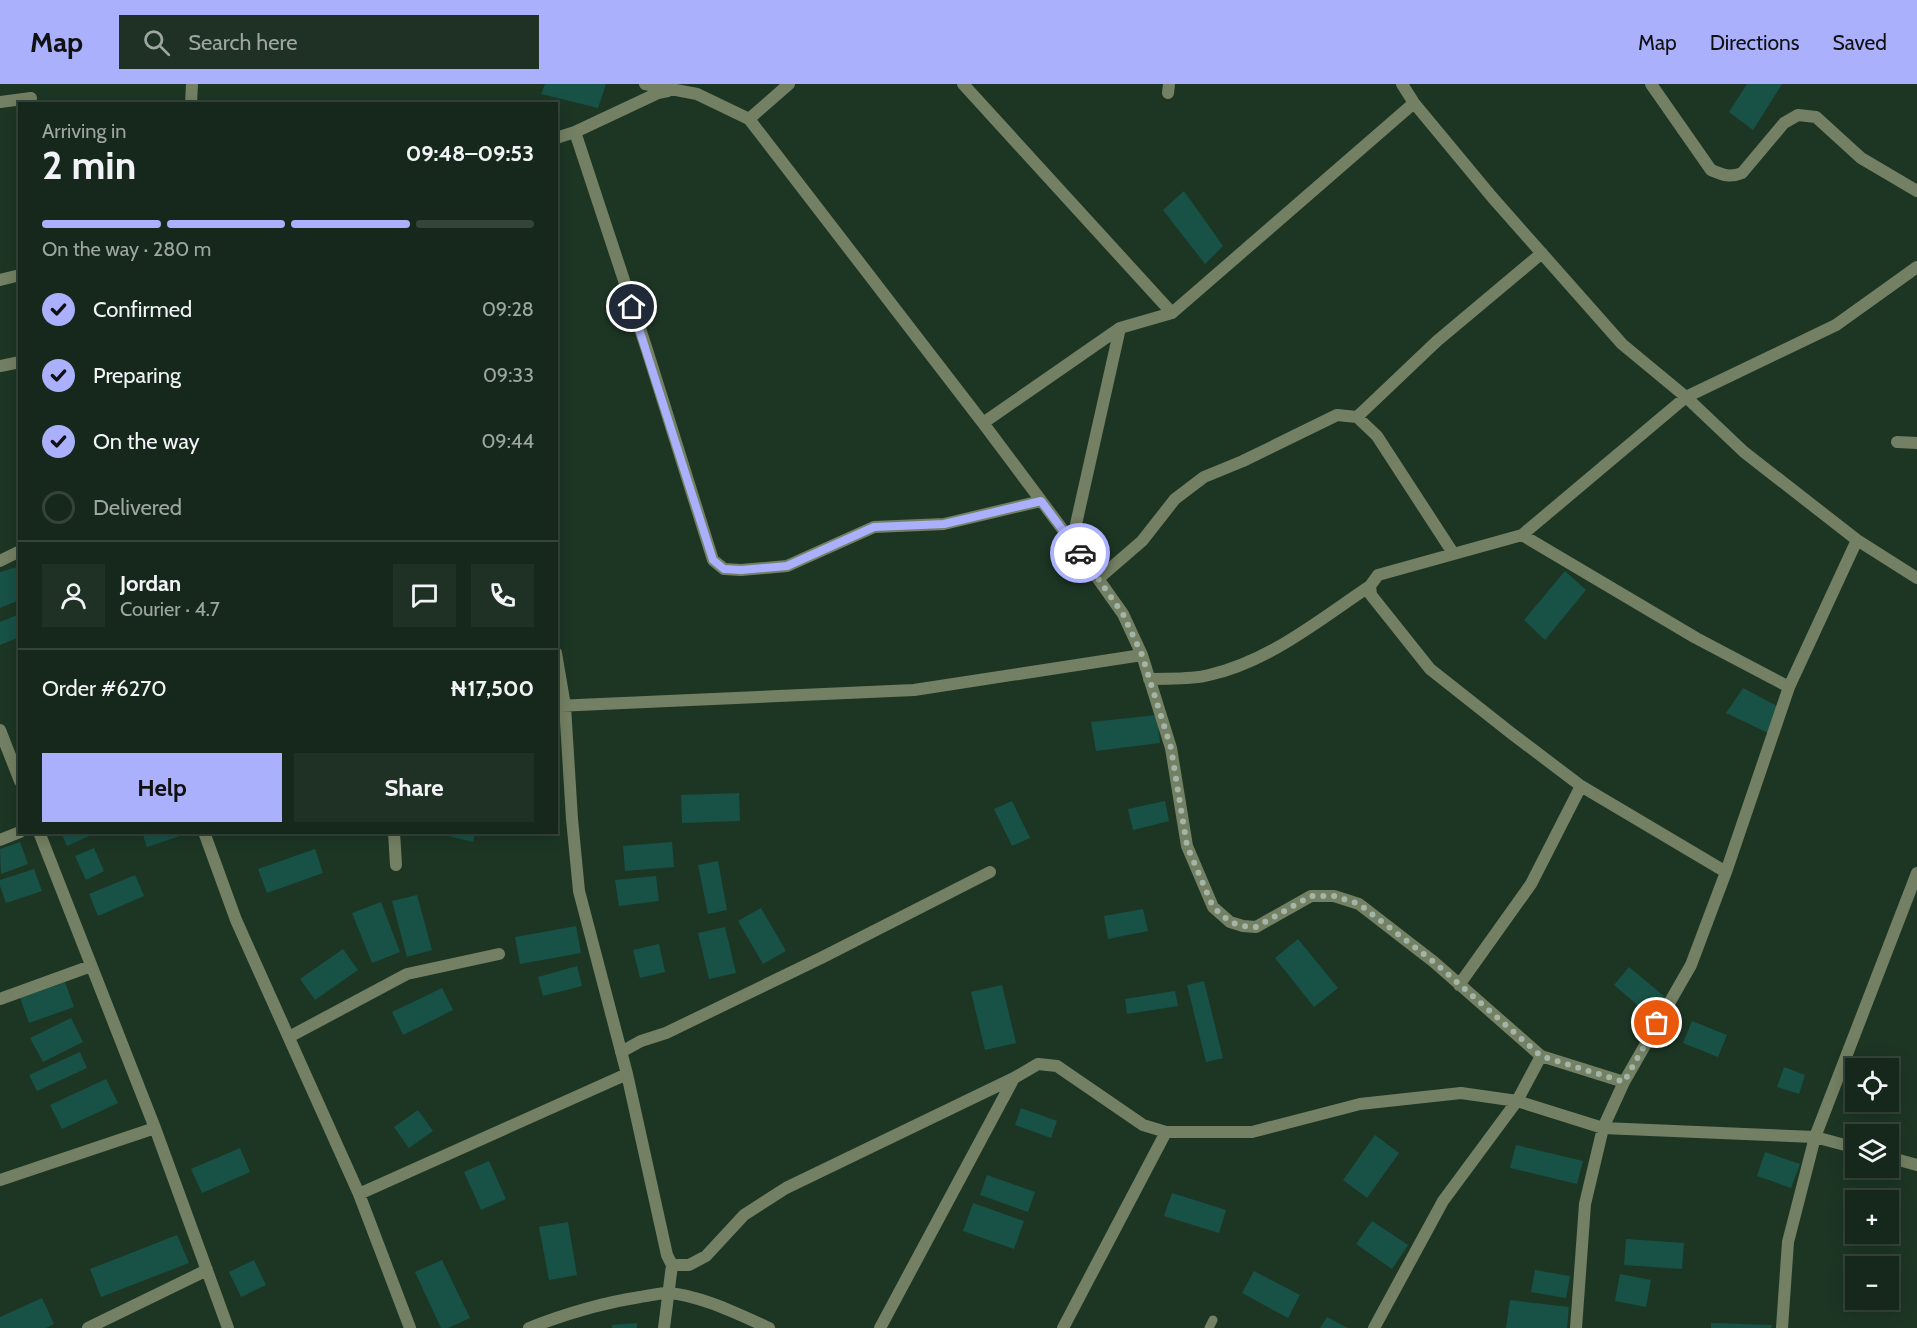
<!DOCTYPE html>
<html lang="en">
<head>
<meta charset="utf-8">
<style>
	body { margin:0; font-family:Cabin,sans-serif; background:#1f3024; color:#f1f3f6; height:100vh; display:flex; flex-direction:column; font-size:22px; white-space:nowrap }
	* { box-sizing:border-box; margin:0 }
	p { font-size:20px; color:#9ea6a3 }
	.icon { flex:none; width:33px; height:33px; fill:none; stroke:currentColor; stroke-width:2; stroke-linecap:round; stroke-linejoin:round }
	.map { position:relative; flex:1; overflow:hidden }
	.drawer { position:absolute; left:18px; top:18px; width:540px; height:732px; display:flex; flex-direction:column; background:#16281b; border-radius:0px; box-shadow:0 3px 15px #0003,0 0 0 2px #35443a }
	.drawer>* { flex:none }
	.controls { position:absolute; left:1845px; top:974px; display:grid; gap:12px }
	.controls a { display:grid; place-items:center; width:54px; height:54px; border-radius:0px; background:#16281b; box-shadow:0 3px 15px #0003,0 0 0 2px #35443a; font-size:30px }
	.pin { position:absolute; display:grid; place-items:center; width:51px; height:51px; color:#fff; margin:-26px; border:3px solid #fff; border-radius:50%; box-shadow:0 2px 6px #0007 }
	.courier { position:absolute; display:grid; place-items:center; width:60px; height:60px; margin:-30px; border:4px solid #aab0fb; border-radius:50%; background:#fff; color:#222; box-shadow:0 2px 8px #0007 }
	.overview em { font-style:normal; font-weight:700 }
	.overview div { display:flex; flex-direction:column-reverse }
	.overview { display:flex; align-items:center; justify-content:space-between; height:102px; padding:0 24px }
	h1 { font-size:39px; font-weight:700; line-height:45px }
	.bar { display:grid; grid-template-columns:repeat(4,1fr); gap:9px 6px; align-content:center; height:72px; padding:0 24px }
	.bar i { height:8px; border-radius:4px; background:#35443a }
	.bar .on { background:#aab0fb }
	.bar p { grid-column:span 4 }
	.line { display:flex; align-items:center; gap:15px; padding:0 24px; border-top:2px solid #35443a }
	.line div { flex:1 }
	.round { display:grid; place-items:center; flex:none; width:63px; height:63px; border-radius:0px; background:#1f3024 }
	ol { padding:0 24px; list-style:none }
	li { display:flex; align-items:center; gap:18px; height:66px }
	li p { margin-inline-start:auto }
	li .icon { padding:6px; border-radius:50%; background:#aab0fb; color:#111; stroke-width:4 }
	li:last-child { color:#9ea6a3 }
	li i { width:33px; height:33px; border:3px solid #35443a; border-radius:50% }
	.primary-button { display:flex; gap:12px; margin-top:auto; padding:12px 24px }
	.primary-button a { flex:1; height:69px; border-radius:0px; background:#aab0fb; color:#111; font-size:24px; font-weight:700; line-height:69px; text-align:center }
	.primary-button a+a { background:#1f3024; color:#f1f3f6 }
	header { display:flex; align-items:center; gap:36px; box-sizing:border-box; height:84px; padding:0 30px; background:#aab0fb; color:#111 }
	header strong { font-size:28px }
	nav { display:flex; gap:33px; margin-inline-start:auto; font-size:21px }
	.search { width:420px; height:54px; background:#1f3024; display:flex; align-items:center; gap:15px; box-sizing:border-box; padding:0 21px; border-radius:0px; color:#9ea6a3; font-size:22px }
	.map>svg:first-child { display:block }
	.building { fill:#185146 }
	.lines { fill:none; stroke-linecap:round; stroke-linejoin:round }
	.service { stroke:#748063; stroke-width:9 }
	.minor { stroke:#748063; stroke-width:12 }
	.tertiary { stroke:#748063; stroke-width:12 }
	.done { stroke:#a2b5a7; stroke-width:6; stroke-dasharray:0 10.8 }
	.route { stroke:#aab0fb; stroke-width:8 }
</style>
</head>
<body>
<header>
<strong>Map</strong>
<div class="search"><svg class="icon" aria-label="search" viewBox="0 0 24 24"><circle cx="10" cy="10" r="6"/><path d="M15 15l6 6"/></svg>Search here</div>
<nav><a>Map</a><a>Directions</a><a>Saved</a></nav>
</header>
<div class="map">
<svg width="1917" height="1244" viewBox="0 0 1917 1244">
	<rect width="100%" height="100%" fill="#1d3624"/>
	<path class="building" d="M545,0H606L598,24L541,10Z
		M1747,0H1782L1753,46L1729,28Z
		M1184,107L1223,162L1205,180L1163,126Z
		M20,482V516L0,524V488Z
		M1565,487L1586,506L1545,556L1524,536Z
		M20,530V553L0,561V538Z
		M1743,604L1779,623L1768,649L1726,629Z
		M1157,631L1160,659L1096,667L1091,638Z
		M739,709L740,737L682,739L681,711Z
		M1012,717L1030,754L1012,762L994,725Z
		M1165,717L1169,737L1133,746L1128,725Z
		M61,748H88L89,752L67,762Z
		M142,748H189V749L147,763Z
		M432,748H475L473,758Z
		M20,758L28,780L1,790L0,765Z
		M672,758L674,783L625,787L623,762Z
		M94,764L104,787L86,796L75,772Z
		M315,765L323,789L267,809L258,785Z
		M718,777L727,826L708,830L698,781Z
		M34,785L42,807L6,819L0,802V796Z
		M135,791L144,812L98,832L89,810Z
		M656,792L659,817L619,822L615,796Z
		M417,811L432,866L407,873L392,817Z
		M381,818L400,868L372,879L352,829Z
		M761,824L786,867L763,880L738,837Z
		M1143,825L1148,847L1108,855L1104,832Z
		M576,842L581,869L520,880L515,853Z
		M725,843L736,889L709,895L698,849Z
		M1298,855L1338,904L1314,923L1275,874Z
		M659,860L665,888L640,894L633,866Z
		M343,865L358,886L315,916L300,895Z
		M577,882L582,902L543,912L538,893Z
		M1629,883L1665,913L1649,931L1614,901Z
		M1204,897L1223,974L1206,978L1187,901Z
		M65,898L74,923L29,939L20,914Z
		M1002,901L1016,959L985,966L971,908Z
		M442,904L453,926L403,951L392,928Z
		M1175,907L1178,922L1127,930L1125,915Z
		M71,934L83,958L43,978L30,954Z
		M1692,937L1727,951L1718,973L1683,959Z
		M80,968L87,984L37,1007L29,991Z
		M1784,983L1805,991L1799,1010L1777,1003Z
		M106,995L118,1019L62,1045L50,1021Z
		M1021,1024L1057,1037L1051,1054L1015,1041Z
		M418,1026L433,1047L409,1064L394,1043Z
		M1375,1051L1399,1069L1367,1114L1343,1096Z
		M1516,1061L1583,1077L1577,1100L1510,1084Z
		M240,1064L250,1088L202,1109L191,1085Z
		M1765,1068L1800,1080L1791,1104L1757,1092Z
		M489,1077L506,1115L481,1126L464,1088Z
		M987,1091L1035,1108L1028,1128L980,1111Z
		M1172,1109L1226,1126L1219,1149L1164,1132Z
		M973,1119L1024,1137L1014,1165L963,1147Z
		M1372,1137L1408,1161L1392,1185L1356,1160Z
		M568,1138L577,1191L549,1196L539,1143Z
		M177,1151L189,1179L101,1213L90,1185Z
		M1626,1155L1684,1159L1682,1185L1624,1181Z
		M254,1176L266,1201L241,1213L229,1188Z
		M442,1176L470,1234L448,1244H441L415,1188Z
		M1535,1186L1570,1192L1566,1214L1531,1208Z
		M1254,1187L1300,1211L1288,1234L1242,1209Z
		M1620,1190L1651,1196L1646,1223L1615,1217Z
		M42,1214L54,1240L46,1244H0V1233Z
		M1510,1216L1569,1223L1567,1244H1506Z
		M1327,1233L1348,1244H1320Z
		M637,1239V1244H612V1241Z
		M1711,1239L1772,1241L1771,1244H1711Z"/>
	<g class="lines">
		<path class="service" d="M1209,1244L1213,1236"/>
		<path class="minor" d="M645,0L697,10L749,35L983,339L1072,458L1123,530L1142,571L1171,664L1187,762L1213,823L1230,838L1243,842L1256,843L1311,812H1334L1359,820L1434,878L1541,972L1624,998
			M963,0L1172,229
			M1402,0L1414,19L1492,113L1622,260L1686,313L1744,368L1857,456L1917,494
			M1651,0L1711,86C1723,91 1730,94 1742,89L1784,39L1798,31L1816,33L1861,74L1917,107
			M1168,9L1169,0
			M0,18L31,14
			M191,20L192,0
			M749,35L789,0
			M575,48L647,266L713,476L724,485L741,486L787,482L874,443L944,440L1041,417
			M556,54L575,48L658,9L668,7
			M0,196L20,191
			M0,282L20,278
			M1357,333L1437,257L1542,169
			M983,339L1120,244L1172,229L1414,19
			M1897,358L1917,359
			M1522,451L1696,554L1789,603
			M1072,458L1120,244
			M0,477L20,467
			M1098,495L1142,457L1175,415L1204,393L1243,377L1337,331L1357,333L1377,352L1453,469
			M1370,502L1371,511L1430,585L1511,649L1581,702L1726,788
			M556,569L565,622L572,735L579,807L627,990L667,1171L672,1181L664,1244
			M1149,595C1168,594 1191,596 1209,591C1270,577 1319,536 1370,502L1378,491L1522,451L1686,313L1836,241L1917,183
			M556,622L914,606L1142,571
			M0,646L20,697
			M39,748L155,1044L228,1244
			M204,748L236,836L359,1110L410,1244
			M394,748L396,781
			M0,756L20,748
			M1459,901L1531,800L1581,702
			M0,915L91,882
			M289,953L407,890L499,870
			M621,968L641,957L666,949L823,873L990,788
			M1888,1073L1917,1081
			M0,1096L155,1044
			M359,1110L627,990
			M672,1181H689L706,1172L744,1131L786,1104L1014,994L1038,980L1057,982L1143,1041L1166,1048H1252L1360,1020L1461,1009L1517,1017L1603,1044L1815,1053L1856,1064
			M88,1244L207,1186
			M880,1244L1014,994
			M1063,1244L1166,1048
			M1374,1244L1443,1117L1517,1017L1541,972
			M1576,1244L1585,1120L1603,1044L1624,998L1691,881L1726,788L1789,603L1857,456
			M1782,1244L1788,1158L1815,1053L1917,789"/>
		<path class="tertiary" d="M529,1244C565,1230 601,1219 640,1213C649,1212 659,1209 668,1209C700,1211 740,1231 769,1244"/>
	</g>
	<g class="lines">
		<path class="done" d="M1080,469L1123,530L1142,571L1171,664L1187,762L1213,823L1230,838L1243,842L1256,843L1311,812H1335L1359,820L1434,878L1541,972L1624,998L1657,939"/>
		<path class="route" d="M632,223L713,476L724,485L741,486L787,482L874,443L944,440L1041,417L1080,469"/>
	</g>
</svg>
<div class="controls">
<a><svg class="icon" aria-label="locate" viewBox="0 0 24 24"><circle cx="12" cy="12" r="6"/><path d="M12 2v4M12 18v4M2 12h4M18 12h4"/></svg></a>
<a><svg class="icon" aria-label="layers" viewBox="0 0 24 24"><path d="M12 4l9 5-9 5-9-5zM3 14l9 5 9-5"/></svg></a>
<a>+</a>
<a>−</a>
</div>
<div class="pin" style="left:1657px;top:939px;background:#ea580c"><svg class="icon" aria-label="bag" viewBox="0 0 24 24"><path d="M5 8h14l-1 12H6zM9 8a3 3 0 0 1 6 0"/></svg></div>
<div class="pin" style="left:632px;top:223px;background:#1f2937"><svg class="icon" aria-label="home" viewBox="0 0 24 24"><path d="M3 11l9-7 9 7M6 9v11h12V9"/></svg></div>
<div class="courier" style="left:1080px;top:469px"><svg class="icon" aria-label="car" viewBox="0 0 24 24"><path d="M5 17H2v-5l4-1 3-4h7l3 4 3 1v5h-3M9 17h6M6 11h13"/><circle cx="7" cy="17" r="2"/><circle cx="17" cy="17" r="2"/></svg></div>
<section class="drawer">
<div class="overview"><div><h1>2 min</h1><p>Arriving in</p></div><em>09:48–09:53</em></div>
<div class="bar"><i class="on"></i><i class="on"></i><i class="on"></i><i></i><p>On the way · 280 m</p></div>
<ol>
<li><svg class="icon" aria-label="check" viewBox="0 0 24 24"><path d="M5 12l5 5 9-10"/></svg>Confirmed<p>09:28</p></li>
<li><svg class="icon" aria-label="check" viewBox="0 0 24 24"><path d="M5 12l5 5 9-10"/></svg>Preparing<p>09:33</p></li>
<li><svg class="icon" aria-label="check" viewBox="0 0 24 24"><path d="M5 12l5 5 9-10"/></svg>On the way<p>09:44</p></li>
<li><i></i>Delivered</li>
</ol>
<div class="line" style="height:108px"><a class="round"><svg class="icon" aria-label="person" viewBox="0 0 24 24"><circle cx="12" cy="8" r="4"/><path d="M4 21q1-7 8-7t8 7"/></svg></a><div><b>Jordan</b><p>Courier · 4.7</p></div><a class="round"><svg class="icon" aria-label="chat" viewBox="0 0 24 24"><path d="M4 5h16v11H9l-5 4z"/></svg></a><a class="round"><svg class="icon" aria-label="phone" viewBox="0 0 24 24"><path d="M5 4h4l2 5-3 2q2 4 5 5l2-3 5 2v4C11 20 4 13 5 4z"/></svg></a></div>
<div class="line" style="height:78px"><div>Order #6270</div><b>₦17,500</b></div>
<div class="primary-button"><a>Help</a><a>Share</a></div>
</section>
</div>
</body>
</html>
